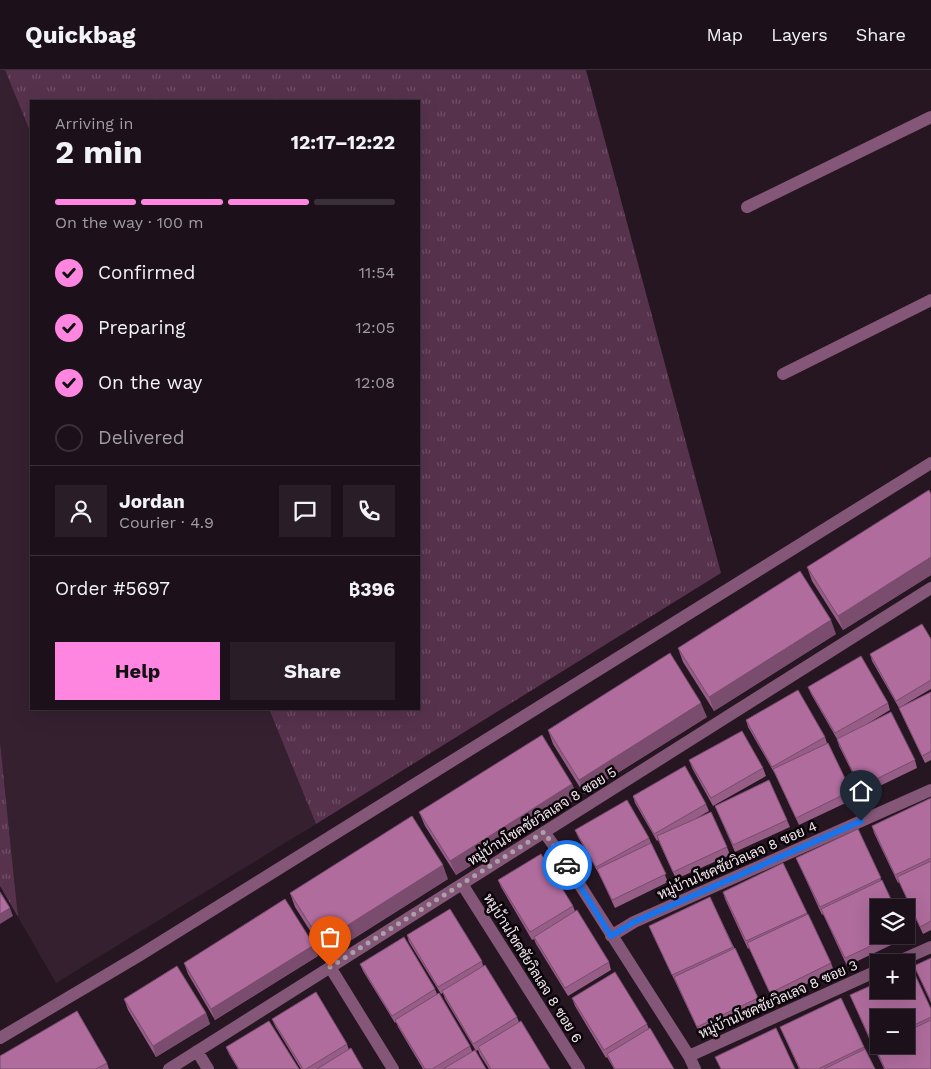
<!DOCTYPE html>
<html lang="en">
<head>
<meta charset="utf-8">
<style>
	body { margin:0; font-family:"Work Sans",Sarabun,sans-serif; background:#291e27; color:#f1f3f6; height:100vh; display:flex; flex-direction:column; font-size:19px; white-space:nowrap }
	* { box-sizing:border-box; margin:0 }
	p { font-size:16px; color:#a09da2 }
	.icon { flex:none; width:28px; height:28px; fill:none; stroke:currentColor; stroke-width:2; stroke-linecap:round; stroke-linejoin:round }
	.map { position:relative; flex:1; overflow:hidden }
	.side { position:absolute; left:30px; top:30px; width:390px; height:610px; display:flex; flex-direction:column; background:#1c101a; border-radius:0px; box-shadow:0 5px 20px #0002,0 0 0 1px #3a3039 }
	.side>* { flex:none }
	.tools { position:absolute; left:870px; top:829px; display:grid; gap:10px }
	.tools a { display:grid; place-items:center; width:45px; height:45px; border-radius:0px; background:#1c101a; box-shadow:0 5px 20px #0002,0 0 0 1px #3a3039; font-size:25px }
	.pin { position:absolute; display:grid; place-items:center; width:42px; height:42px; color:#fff; margin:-51px -21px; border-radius:50% 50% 50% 0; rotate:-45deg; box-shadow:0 0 5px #0007 }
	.pin .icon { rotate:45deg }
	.courier { position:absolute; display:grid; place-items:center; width:50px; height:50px; margin:-25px; border:4px solid #1a73e8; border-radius:50%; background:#fff; color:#222; box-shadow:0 1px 6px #0007 }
	.summary em { font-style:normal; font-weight:700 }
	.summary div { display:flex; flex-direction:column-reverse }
	.summary { display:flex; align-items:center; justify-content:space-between; height:85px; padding:0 25px }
	h1 { font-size:32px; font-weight:700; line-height:38px }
	.bar { display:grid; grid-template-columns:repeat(4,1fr); gap:8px 5px; align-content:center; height:60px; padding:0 25px }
	.bar i { height:6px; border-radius:4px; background:#3a3039 }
	.bar .on { background:#fe86e0 }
	.bar p { grid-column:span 4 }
	.line { display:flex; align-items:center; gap:12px; padding:0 25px; border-top:1px solid #3a3039 }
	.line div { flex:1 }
	.round { display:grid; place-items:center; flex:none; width:52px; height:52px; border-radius:0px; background:#291e27 }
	ol { padding:0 25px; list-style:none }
	li { display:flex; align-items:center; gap:15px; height:55px }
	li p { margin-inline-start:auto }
	li .icon { padding:5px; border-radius:50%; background:#fe86e0; color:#111; stroke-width:4 }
	li:last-child { color:#a09da2 }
	li i { width:28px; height:28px; border:2px solid #3a3039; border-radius:50% }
	.button { display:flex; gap:10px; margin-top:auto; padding:10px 25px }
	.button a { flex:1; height:58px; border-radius:0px; background:#fe86e0; color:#111; font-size:20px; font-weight:700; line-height:58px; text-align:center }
	.button a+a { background:#291e27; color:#f1f3f6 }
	header { display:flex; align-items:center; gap:30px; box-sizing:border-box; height:70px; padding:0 25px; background:#1c101a; border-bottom:1px solid #3a3039 }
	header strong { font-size:24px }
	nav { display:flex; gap:28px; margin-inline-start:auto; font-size:18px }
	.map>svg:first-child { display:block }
	.built { fill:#35202f }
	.grass { fill:url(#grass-tufts) }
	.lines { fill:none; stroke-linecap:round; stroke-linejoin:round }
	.street { stroke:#845677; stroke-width:12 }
	.wall { fill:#965d87; fill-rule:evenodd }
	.shaded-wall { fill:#7a4c6e }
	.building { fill:#af6c9d; stroke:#7a4c6e }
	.done { stroke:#ac9fa9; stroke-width:5; stroke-dasharray:0 9 }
	.route { stroke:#1a73e8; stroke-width:6 }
	.labels { text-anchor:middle; stroke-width:5; stroke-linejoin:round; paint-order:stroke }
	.street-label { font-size:14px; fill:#f4e9f1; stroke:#0b0509 }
</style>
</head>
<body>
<header>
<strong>Quickbag</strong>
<nav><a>Map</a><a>Layers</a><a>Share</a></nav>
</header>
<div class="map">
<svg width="931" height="999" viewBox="0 0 931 999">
	<defs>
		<pattern id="grass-tufts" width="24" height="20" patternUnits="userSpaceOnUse" patternTransform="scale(1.25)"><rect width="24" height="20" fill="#57324d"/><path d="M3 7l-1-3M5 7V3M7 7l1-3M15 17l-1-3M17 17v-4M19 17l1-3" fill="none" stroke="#705067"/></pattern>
	</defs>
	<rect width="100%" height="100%" fill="#261622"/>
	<path class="built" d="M0,0H5L31,64V639H269L316,754L56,913L18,847L0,672Z"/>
	<path class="grass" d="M5,0H586L721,503L316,754L269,639H419V31H31V64Z
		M0,672L18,847L0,816Z"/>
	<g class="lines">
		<path class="street" d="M747,137L931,47
			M783,304L931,230
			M544,762L562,787L689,986L695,999
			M462,814L579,999
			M611,866L634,852L931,720
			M897,892L931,877
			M330,897L393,999
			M0,968L140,885L931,393
			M197,981L208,999
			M689,986L879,900
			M169,999L931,518"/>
	</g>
	<path class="wall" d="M931,424V505L843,560L812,511L807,497Z
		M836,564L714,641L683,592L678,578Z
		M931,569V619L902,636L931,622V690L925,693L902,645L899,638L872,591L870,584Z
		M808,617L888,633L890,640L867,654L915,690L917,698L863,724L839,676L837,669L811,624Z
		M707,647L584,724L553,674L548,660Z
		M746,650L825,667L827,673L851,721L854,729L799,755L775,704L748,657Z
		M689,690L763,698L766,706L713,736L692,698Z
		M572,714L578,728L456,805L425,756L419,742Z
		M633,726L706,734L709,741L697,748L727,777L730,785L676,809L658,770L657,771L635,733Z
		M931,728V860L923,864L899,812L898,813L874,763L872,756Z
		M715,736L787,750L790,757L735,782Z
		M858,759L881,810L879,865H906V862L908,867L847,896L823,844L822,845L796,788Z
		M575,760L649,768L668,812L615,838L599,804L578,767Z
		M783,793L831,893L834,901L773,930L749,878L748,879L725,829L723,822Z
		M448,809L326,886L295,837L290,823Z
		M498,810L573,836L575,841L609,892L611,900L568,926L536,874L534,869L532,870L501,817Z
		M710,827L758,928L761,935L700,964L652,863L649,856Z
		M407,865L482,891L483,896L517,947L519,952L550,999H489L480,985L478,980L476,981L445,929L443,923L441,924L409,872Z
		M318,886L215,950L188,904L184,893Z
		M931,888V933L914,896Z
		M360,894L435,919L437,924L470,976L472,981L486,999H423L398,957L396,952L395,953L363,901Z
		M850,925L931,939V999H884L876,982H875ZM879,948H906V975H879Z
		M572,928L647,954L649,959L674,999H614L607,987L606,988L575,936Z
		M841,928L865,979L875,999H799L780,957Z
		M124,929L206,943L210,954L156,987L128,940Z
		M272,949L347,974L349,980L363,999H301L275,956Z
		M226,977L299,999H238L229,984Z
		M107,993L109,999H0Z"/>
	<path class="shaded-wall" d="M931,487V505L843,560L838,546Z
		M831,550L836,564L714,641L709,627Z
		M701,633L707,647L584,724L579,710Z
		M572,714L578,728L456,805L450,791Z
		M443,795L448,809L326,886L321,872Z
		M10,838L13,846L0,854V844Z
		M314,875L318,886L215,950L211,939Z
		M206,943L210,954L156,987L153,976Z"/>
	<path class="building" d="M929,420L931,424V487L838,546L807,497Z
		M800,501L831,550L709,627L678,578Z
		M922,554L931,569V610L896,631L870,584Z
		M670,583L701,633L579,710L548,660Z
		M861,586L888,633L835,663L808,617Z
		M798,620L825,667L772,697L746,650Z
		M931,622V681L922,686L899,638Z
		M891,642L915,690L860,717L837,669Z
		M742,661L763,698L711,728L689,690Z
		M542,665L572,714L450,791L419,742Z
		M828,673L851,721L796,748L773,699Z
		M685,696L706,734L654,764L633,726Z
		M769,710L787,750L733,775L715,736Z
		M931,728V788L895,805L872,756Z
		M627,730L649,768L596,797L575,760Z
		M711,742L727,777L673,802L657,766Z
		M412,746L443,795L321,872L290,823Z
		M858,759L881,808L820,837L796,788Z
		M651,773L666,804L612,830L597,799Z
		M541,784L573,836L530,862L498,810Z
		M931,791V851L920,857L897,807Z
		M783,793L807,843L746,871L723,822Z
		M882,810L895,838H879V865H894L845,888L821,839Z
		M0,822L10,838L0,844Z
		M710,827L733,877L672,905L649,856Z
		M285,829L314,875L211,939L184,893Z
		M450,839L482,891L438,917L407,865Z
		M577,840L609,892L565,918L534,867Z
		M808,844L831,893L770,923L747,873Z
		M404,867L435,919L392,946L360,894Z
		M735,878L758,928L697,957L674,907Z
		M931,888V931L914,896Z
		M485,895L517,947L473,974L442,921Z
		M177,896L206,943L153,976L124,929Z
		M911,896L931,939V947L906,959V948H879V972L873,975L850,925L879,912V920H906V899Z
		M615,902L647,954L604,980L572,928Z
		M316,922L347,974L306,999H303L272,949Z
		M439,923L470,976L432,999H425L395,950Z
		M841,928L864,977L818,999H800L780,957Z
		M77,941L107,993L96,999H0V986Z
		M931,950V999H885L875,977L879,975H906V962Z
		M269,951L299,999H239L226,977Z
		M521,951L550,999H491L478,977Z
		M650,958L674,999H615L607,984Z
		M776,958L795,999H721L715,987Z
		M351,978L363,999H317Z
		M865,979L875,999H824Z
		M475,980L486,999H443Z"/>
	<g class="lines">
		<path class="done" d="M330,897L544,762L567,795"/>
		<path class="route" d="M567,795L611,866L634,852L861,751"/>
	</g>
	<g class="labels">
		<g class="street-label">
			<text transform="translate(542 746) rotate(-32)" y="5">หมู่บ้านโชคชัยวิลเลจ 8 ซอย 5</text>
			<text transform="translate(737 790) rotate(-24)" y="5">หมู่บ้านโชคชัยวิลเลจ 8 ซอย 4</text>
			<text transform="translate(533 898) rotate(58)" y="5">หมู่บ้านโชคชัยวิลเลจ 8 ซอย 6</text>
			<text transform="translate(778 929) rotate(-24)" y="5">หมู่บ้านโชคชัยวิลเลจ 8 ซอย 3</text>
		</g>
	</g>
</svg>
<div class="tools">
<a><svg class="icon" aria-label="layers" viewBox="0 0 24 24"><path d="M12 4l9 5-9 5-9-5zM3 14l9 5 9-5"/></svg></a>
<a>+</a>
<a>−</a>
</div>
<div class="pin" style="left:330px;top:897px;background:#ea580c"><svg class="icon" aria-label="bag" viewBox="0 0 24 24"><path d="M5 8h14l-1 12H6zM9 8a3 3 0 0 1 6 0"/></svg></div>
<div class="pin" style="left:861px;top:751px;background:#1f2937"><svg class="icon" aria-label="home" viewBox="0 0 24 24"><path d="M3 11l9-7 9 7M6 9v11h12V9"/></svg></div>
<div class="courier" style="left:567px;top:795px"><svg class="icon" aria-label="car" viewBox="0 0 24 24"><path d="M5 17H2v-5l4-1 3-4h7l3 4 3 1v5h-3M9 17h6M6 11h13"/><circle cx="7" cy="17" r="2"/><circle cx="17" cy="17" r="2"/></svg></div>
<section class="side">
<div class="summary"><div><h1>2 min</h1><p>Arriving in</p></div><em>12:17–12:22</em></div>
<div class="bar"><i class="on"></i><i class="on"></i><i class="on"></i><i></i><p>On the way · 100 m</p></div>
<ol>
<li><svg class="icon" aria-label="check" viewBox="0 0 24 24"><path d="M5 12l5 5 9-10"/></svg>Confirmed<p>11:54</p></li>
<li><svg class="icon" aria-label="check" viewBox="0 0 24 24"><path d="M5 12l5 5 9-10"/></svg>Preparing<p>12:05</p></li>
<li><svg class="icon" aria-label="check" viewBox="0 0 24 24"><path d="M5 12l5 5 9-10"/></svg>On the way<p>12:08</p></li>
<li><i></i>Delivered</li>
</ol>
<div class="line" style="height:90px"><a class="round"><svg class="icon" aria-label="person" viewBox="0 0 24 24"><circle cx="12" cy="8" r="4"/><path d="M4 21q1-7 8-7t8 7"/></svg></a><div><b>Jordan</b><p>Courier · 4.9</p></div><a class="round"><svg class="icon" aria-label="chat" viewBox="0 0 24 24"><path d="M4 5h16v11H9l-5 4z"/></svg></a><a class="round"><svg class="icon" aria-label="phone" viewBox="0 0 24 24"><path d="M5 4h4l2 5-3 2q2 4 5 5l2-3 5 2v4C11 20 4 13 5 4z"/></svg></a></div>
<div class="line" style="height:65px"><div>Order #5697</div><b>฿396</b></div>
<div class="button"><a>Help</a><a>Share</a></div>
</section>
</div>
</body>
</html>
